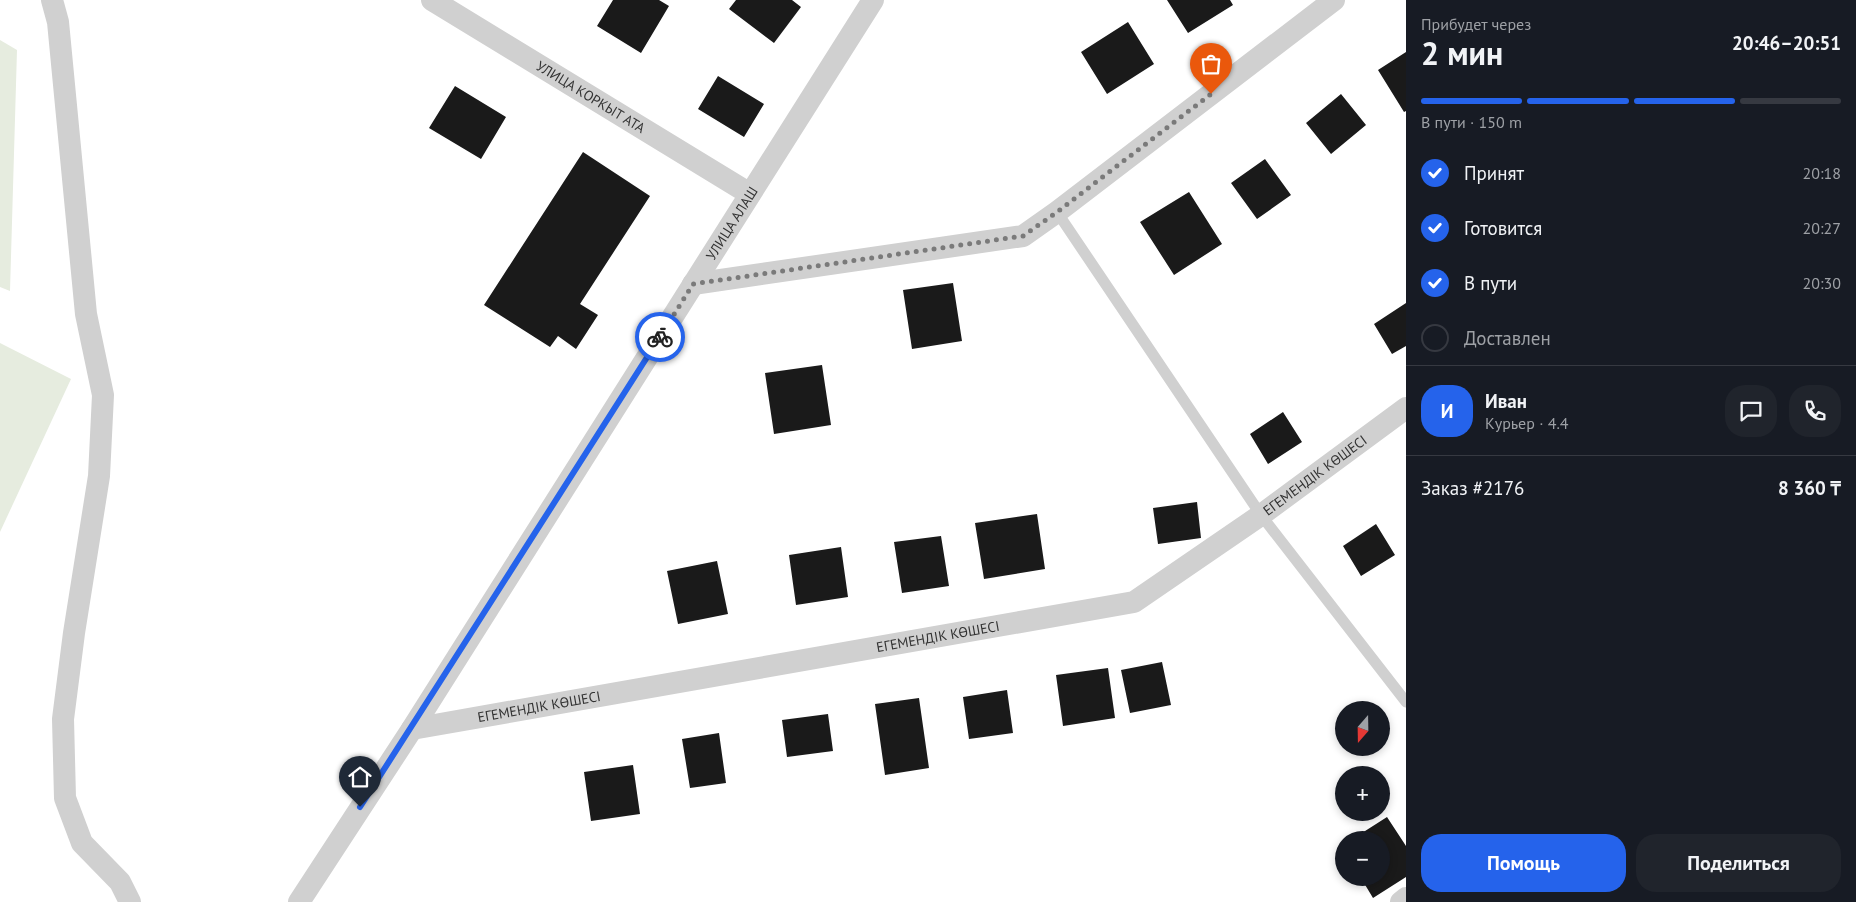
<!DOCTYPE html>
<html lang="ru">
<head>
<meta charset="utf-8">
<style>
	body { margin:0; font-family:"PT Sans",sans-serif; background:#20242c; color:#f1f3f6; height:100vh; display:flex; flex-direction:column; font-size:19px; white-space:nowrap }
	* { box-sizing:border-box; margin:0 }
	p { font-size:16px; color:#9ea1a6 }
	.icon { flex:none; width:28px; height:28px; fill:none; stroke:currentColor; stroke-width:2; stroke-linecap:round; stroke-linejoin:round }
	.map { position:relative; flex:1; overflow:hidden }
	.panel { display:flex; flex-direction:column; background:#171b24; width:450px }
	.panel>* { flex:none }
	.needle { width:32px; rotate:200deg }
	.fabs { position:absolute; left:1335px; top:701px; display:grid; gap:10px }
	.fabs a { display:grid; place-items:center; width:55px; height:55px; border-radius:50%; background:#171b24; box-shadow:0 2px 8px #0003; font-size:25px }
	.pin { position:absolute; display:grid; place-items:center; width:42px; height:42px; color:#fff; margin:-51px -21px; border-radius:50% 50% 50% 0; rotate:-45deg; box-shadow:0 0 5px #0007 }
	.pin .icon { rotate:45deg }
	.courier { position:absolute; display:grid; place-items:center; width:50px; height:50px; margin:-25px; border:4px solid #2563eb; border-radius:50%; background:#fff; color:#222; box-shadow:0 1px 6px #0007 }
	.headline em { font-style:normal; font-weight:800 }
	.headline div { display:flex; flex-direction:column-reverse }
	.headline { display:flex; align-items:center; justify-content:space-between; height:85px; padding:0 15px }
	h1 { font-size:32px; font-weight:800; line-height:38px }
	.bar { display:grid; grid-template-columns:repeat(4,1fr); gap:8px 5px; align-content:center; height:60px; padding:0 15px }
	.bar i { height:6px; border-radius:4px; background:#363941 }
	.bar .on { background:#2563eb }
	.bar p { grid-column:span 4 }
	.line { display:flex; align-items:center; gap:12px; padding:0 15px; border-top:1px solid #363941 }
	.line div { flex:1 }
	.round { display:grid; place-items:center; flex:none; width:52px; height:52px; border-radius:20px; background:#20242c }
	ol { padding:0 15px; list-style:none }
	li { display:flex; align-items:center; gap:15px; height:55px }
	li p { margin-inline-start:auto }
	li .icon { padding:5px; border-radius:50%; background:#2563eb; color:#fff; stroke-width:4 }
	li:last-child { color:#9ea1a6 }
	li i { width:28px; height:28px; border:2px solid #363941; border-radius:50% }
	.button { display:flex; gap:10px; margin-top:auto; padding:10px 15px }
	.button a { flex:1; height:58px; border-radius:20px; background:#2563eb; color:#fff; font-size:20px; font-weight:800; line-height:58px; text-align:center }
	.button a+a { background:#20242c; color:#f1f3f6 }
	main { display:flex; flex:1; min-height:0 }
	.map>svg:first-child { display:block }
	.green { fill:#e6ecdf }
	.building { fill:#1a1a1a }
	.lines { fill:none; stroke-linecap:round; stroke-linejoin:round }
	.service { stroke:#d0d0d0; stroke-width:11 }
	.minor { stroke:#d0d0d0; stroke-width:22 }
	.done { stroke:#7a7a7a; stroke-width:5; stroke-dasharray:0 9 }
	.route { stroke:#2563eb; stroke-width:6 }
	.labels { text-anchor:middle; stroke-width:5; stroke-linejoin:round; paint-order:stroke }
	.street-label { font-size:14px; fill:#333; stroke:#fff }
</style>
</head>
<body>
<main>
<div class="map">
<svg width="1406" height="902" viewBox="0 0 1406 902">
	<rect width="100%" height="100%" fill="#fff"/>
	<path class="green" d="M0,40L17,50L10,291L0,287Z
		M0,343L71,379L0,532Z"/>
	<path class="building" d="M613,0H659L669,6L641,53L597,26Z
		M736,0H792L801,7L774,43L729,9Z
		M1167,0H1230L1233,5L1188,33Z
		M1128,22L1154,64L1107,94L1081,52Z
		M1406,52V111L1404,112L1378,70Z
		M718,76L764,104L744,137L698,109Z
		M455,86L506,117L481,159L429,128Z
		M1341,94L1366,125L1331,154L1306,123Z
		M583,152L650,196L580,304L598,315L576,349L558,336L550,347L484,305Z
		M1265,159L1291,195L1257,219L1231,183Z
		M1189,192L1222,244L1174,275L1140,222Z
		M953,283L962,341L912,349L903,290Z
		M1406,303V346L1392,354L1374,324Z
		M822,365L831,425L774,434L765,373Z
		M1283,412L1302,442L1268,464L1250,434Z
		M1197,502L1201,538L1158,544L1153,508Z
		M1037,514L1045,569L984,579L975,523Z
		M1376,524L1395,555L1361,576L1343,546Z
		M941,536L949,586L902,593L894,542Z
		M841,547L848,597L796,605L789,555Z
		M717,561L728,614L678,624L667,571Z
		M1162,662L1171,705L1130,713L1121,670Z
		M1108,668L1115,718L1063,726L1056,675Z
		M1007,690L1013,733L969,739L963,697Z
		M919,698L929,768L885,775L875,704Z
		M828,714L833,751L787,757L782,720Z
		M719,733L726,783L690,788L682,739Z
		M633,765L640,814L591,821L584,772Z
		M1387,817L1406,846V877L1373,898L1361,878H1381V840H1351Z"/>
	<g class="lines">
		<path class="service" d="M1057,212L1261,515L1406,702"/>
		<g class="minor">
			<path d="M52,0L58,22L86,314L103,395L99,476L74,633L63,719L65,798L82,843L120,882L130,902"/>
			<path id="s1" d="M432,0L750,194"/>
			<path d="M693,284L1023,236L1057,212L1334,0"/>
			<path id="s2" d="M412,729L1134,602L1261,515L1406,408"/>
			<path id="s3" d="M299,902L412,729L873,0"/>
			<path d="M1401,902L1406,898"/>
		</g>
	</g>
	<g class="lines">
		<path class="done" d="M660,337L693,284L1023,236L1057,212L1211,94"/>
		<path class="route" d="M360,807L660,337"/>
	</g>
	<g class="labels">
		<g class="street-label">
			<text dy="5" stroke="none"><textPath href="#s1" startOffset="186">УЛИЦА КОРКЫТ АТА</textPath></text>
			<text dy="5" stroke="none"><textPath href="#s3" startOffset="805">УЛИЦА АЛАШ</textPath></text>
			<text dy="5" stroke="none"><textPath href="#s2" startOffset="954">ЕГЕМЕНДІК КӨШЕСІ</textPath></text>
			<text dy="5" stroke="none"><textPath href="#s2" startOffset="534">ЕГЕМЕНДІК КӨШЕСІ</textPath></text>
			<text dy="5" stroke="none"><textPath href="#s2" startOffset="129">ЕГЕМЕНДІК КӨШЕСІ</textPath></text>
		</g>
	</g>
</svg>
<div class="fabs">
<a><svg class="needle" viewBox="-14 -14 28 28"><path d="M0-13l5 13h-10z" fill="#e53935"/><path d="M0 13l5-13h-10z" fill="#9ea1a6"/></svg></a>
<a>+</a>
<a>−</a>
</div>
<div class="pin" style="left:1211px;top:94px;background:#ea580c"><svg class="icon" aria-label="bag" viewBox="0 0 24 24"><path d="M5 8h14l-1 12H6zM9 8a3 3 0 0 1 6 0"/></svg></div>
<div class="pin" style="left:360px;top:807px;background:#1f2937"><svg class="icon" aria-label="home" viewBox="0 0 24 24"><path d="M3 11l9-7 9 7M6 9v11h12V9"/></svg></div>
<div class="courier" style="left:660px;top:337px"><svg class="icon" aria-label="bike" viewBox="0 0 24 24"><circle cx="6" cy="16" r="4"/><circle cx="18" cy="16" r="4"/><path d="M6 16l4-8h5l3 8M10 8l3 8H6M13 5h3"/></svg></div>
</div>
<section class="panel">
<div class="headline"><div><h1>2 мин</h1><p>Прибудет через</p></div><em>20:46–20:51</em></div>
<div class="bar"><i class="on"></i><i class="on"></i><i class="on"></i><i></i><p>В пути · 150 m</p></div>
<ol>
<li><svg class="icon" aria-label="check" viewBox="0 0 24 24"><path d="M5 12l5 5 9-10"/></svg>Принят<p>20:18</p></li>
<li><svg class="icon" aria-label="check" viewBox="0 0 24 24"><path d="M5 12l5 5 9-10"/></svg>Готовится<p>20:27</p></li>
<li><svg class="icon" aria-label="check" viewBox="0 0 24 24"><path d="M5 12l5 5 9-10"/></svg>В пути<p>20:30</p></li>
<li><i></i>Доставлен</li>
</ol>
<div class="line" style="height:90px"><b class="round" style="background:#2563eb;color:#fff">И</b><div><b>Иван</b><p>Курьер · 4.4</p></div><a class="round"><svg class="icon" aria-label="chat" viewBox="0 0 24 24"><path d="M4 5h16v11H9l-5 4z"/></svg></a><a class="round"><svg class="icon" aria-label="phone" viewBox="0 0 24 24"><path d="M5 4h4l2 5-3 2q2 4 5 5l2-3 5 2v4C11 20 4 13 5 4z"/></svg></a></div>
<div class="line" style="height:65px"><div>Заказ #2176</div><b>8 360 ₸</b></div>
<div class="button"><a>Помощь</a><a>Поделиться</a></div>
</section>
</main>
</body>
</html>
